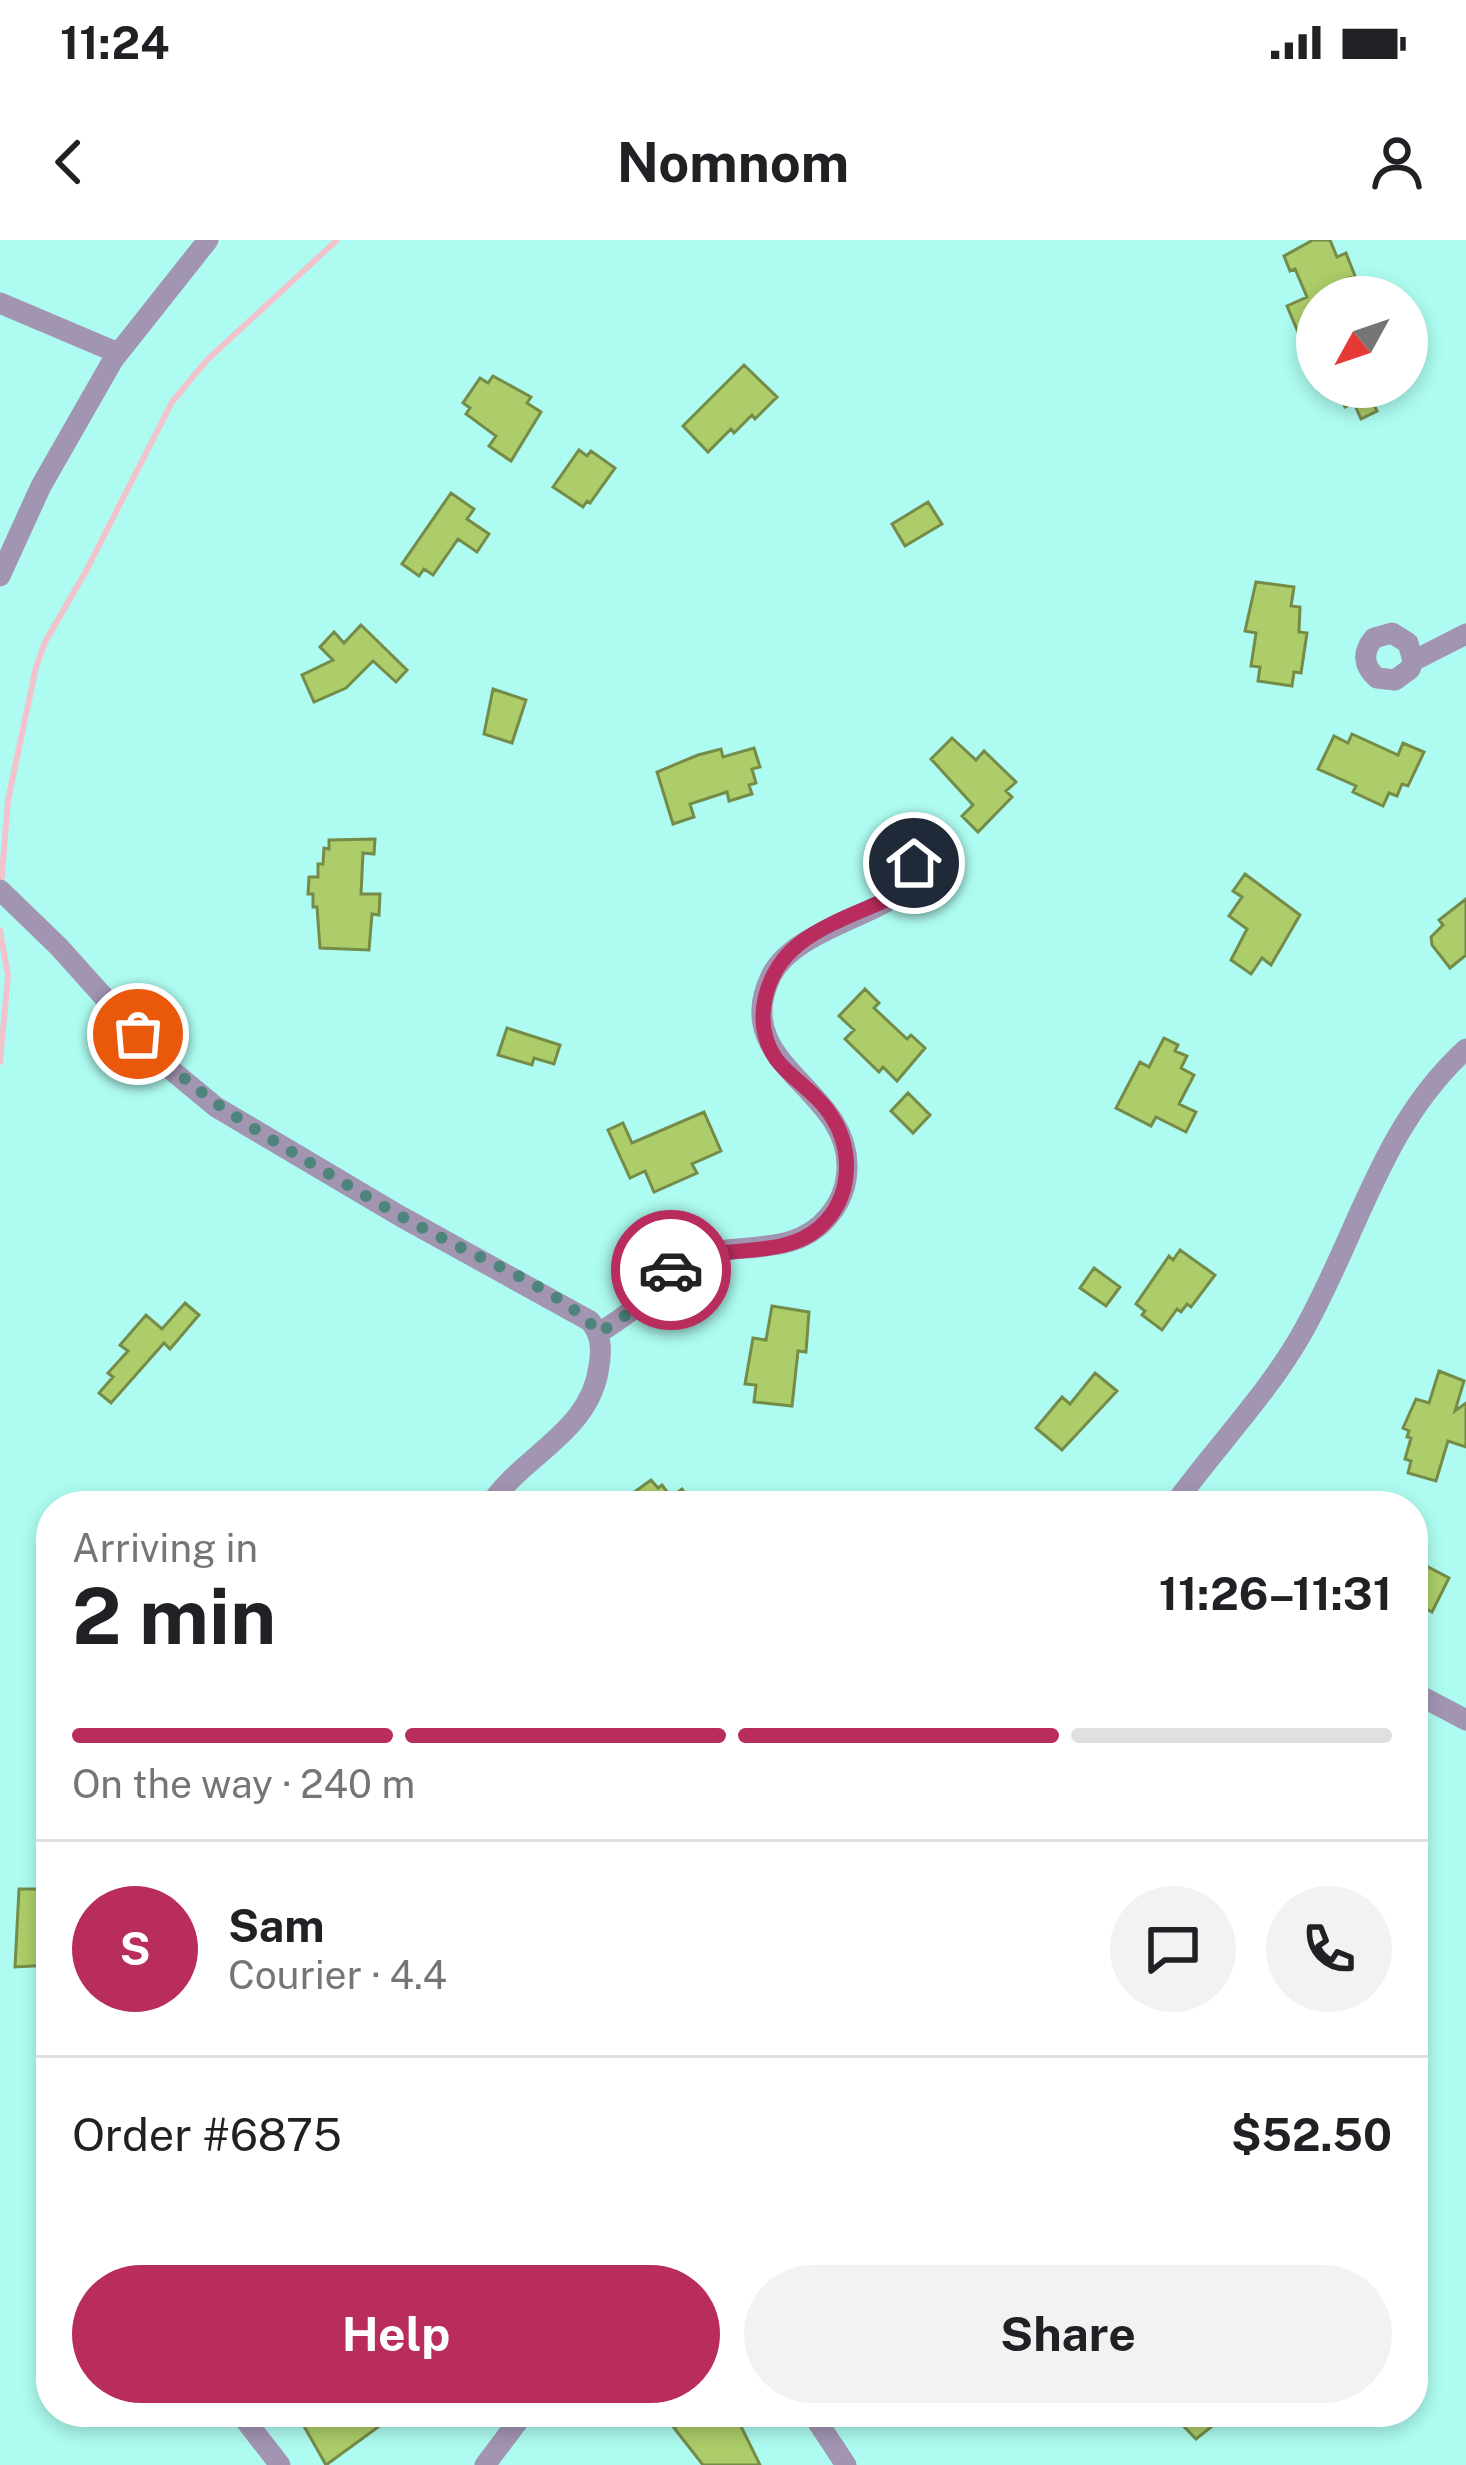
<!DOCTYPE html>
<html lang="en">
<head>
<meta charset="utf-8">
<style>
	body { margin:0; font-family:"Public Sans",sans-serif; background:#f2f2f2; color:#202124; height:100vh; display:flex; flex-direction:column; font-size:45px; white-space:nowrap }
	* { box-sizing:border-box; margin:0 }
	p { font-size:39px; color:#757577 }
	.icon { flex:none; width:66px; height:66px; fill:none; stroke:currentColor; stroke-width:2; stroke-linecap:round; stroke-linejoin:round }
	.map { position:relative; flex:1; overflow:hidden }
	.sheet { position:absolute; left:36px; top:1251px; width:1392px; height:936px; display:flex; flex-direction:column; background:#fff; border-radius:48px; box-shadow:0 6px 18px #0003 }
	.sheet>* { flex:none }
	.needle { width:78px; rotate:230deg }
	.buttons { position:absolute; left:1296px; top:36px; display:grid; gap:24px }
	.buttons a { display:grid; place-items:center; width:132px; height:132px; border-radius:50%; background:#fff; box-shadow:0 6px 18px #0003; font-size:60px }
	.pin { position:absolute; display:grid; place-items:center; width:102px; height:102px; color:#fff; margin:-51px; border:6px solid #fff; border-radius:50%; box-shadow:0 3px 12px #0007 }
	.courier { position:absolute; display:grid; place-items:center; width:120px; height:120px; margin:-60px; border:9px solid #b92c5e; border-radius:50%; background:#fff; color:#222; box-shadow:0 3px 15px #0007 }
	.head em { font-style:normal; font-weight:700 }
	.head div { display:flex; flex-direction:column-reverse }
	.head { display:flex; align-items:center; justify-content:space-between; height:204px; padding:0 36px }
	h1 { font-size:78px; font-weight:700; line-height:90px }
	.bar { display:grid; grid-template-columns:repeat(4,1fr); gap:18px 12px; align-content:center; height:144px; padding:0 36px }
	.bar i { height:15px; border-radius:9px; background:#e0e0e0 }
	.bar .on { background:#b92c5e }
	.bar p { grid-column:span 4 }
	.line { display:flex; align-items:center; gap:30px; padding:0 36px; border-top:3px solid #e0e0e0 }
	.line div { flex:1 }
	.round { display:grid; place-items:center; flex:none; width:126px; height:126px; border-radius:63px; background:#f2f2f2 }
	.primary-button { display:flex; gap:24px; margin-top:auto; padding:24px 36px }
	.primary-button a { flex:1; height:138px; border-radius:72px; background:#b92c5e; color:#fff; font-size:48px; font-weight:700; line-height:138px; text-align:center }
	.primary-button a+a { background:#f2f2f2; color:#202124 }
	.status { display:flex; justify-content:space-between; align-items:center; height:84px; padding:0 60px; background:#fff; direction:ltr }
	.status svg { height:33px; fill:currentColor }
	header { display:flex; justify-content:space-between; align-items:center; height:156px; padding:0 36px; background:#fff; font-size:54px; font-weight:700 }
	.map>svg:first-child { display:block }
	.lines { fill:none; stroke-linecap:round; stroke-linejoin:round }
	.stream { stroke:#f1c4cd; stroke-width:6 }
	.building { fill:#accd69; stroke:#758c48; stroke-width:3 }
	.minor { stroke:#a295b2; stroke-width:21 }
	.done { stroke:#4d857d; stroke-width:12; stroke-dasharray:0 21.6 }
	.route { stroke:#b92c5e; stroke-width:15 }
</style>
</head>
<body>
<div class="status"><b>11:24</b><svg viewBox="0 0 49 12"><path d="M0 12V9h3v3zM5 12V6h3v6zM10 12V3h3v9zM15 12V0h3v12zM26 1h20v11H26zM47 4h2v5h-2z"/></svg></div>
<header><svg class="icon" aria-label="back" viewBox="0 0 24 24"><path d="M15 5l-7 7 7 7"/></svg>Nomnom<svg class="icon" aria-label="person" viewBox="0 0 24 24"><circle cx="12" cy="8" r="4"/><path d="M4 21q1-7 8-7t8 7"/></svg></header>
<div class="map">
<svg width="1466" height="2225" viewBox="0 0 1466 2225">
	<rect width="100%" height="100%" fill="#aefcf1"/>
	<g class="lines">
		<path class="stream" d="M1,646L8,560L36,427L45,402L86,331L172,162L207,120L337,0
			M0,690L8,736L0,822"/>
	</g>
	<path class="building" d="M1313,0H1330L1337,17L1346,13L1355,36L1347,39L1354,57H1317V85L1298,92L1287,66L1307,57L1295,29L1290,31L1284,16Z
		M744,125L777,157L755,179L752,175L734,193L731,189L708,212L683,186Z
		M493,136L531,157L527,163L541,172L511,221L489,206L496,196L466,174L470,168L463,163L480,138L488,143Z
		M1336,147H1365L1377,171L1361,179L1354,163L1345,167Z
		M579,210L587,216L591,211L615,228L590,263L587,261L583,267L553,247Z
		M451,253L474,269L467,279L489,294L477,312L458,299L433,335L424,329L419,336L402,324Z
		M928,262L942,284L905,306L892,284Z
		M1256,342L1294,347L1291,366L1300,367L1299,392L1307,393L1301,433L1294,432L1292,446L1258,441L1260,427L1251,426L1256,393L1245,391Z
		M361,385L407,430L396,442L373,421L346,448L314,462L302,435L333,420L320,407L334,392L344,403Z
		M493,449L526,460L512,503L484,494Z
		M1352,494L1398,515L1403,503L1424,512L1408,546L1402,544L1397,556L1389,553L1383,566L1353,552L1356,546L1318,529L1334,496L1348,503Z
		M952,498L976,520L984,511L1016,542L1006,551L1012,557L978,592L962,576L973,565L931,519Z
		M754,508L760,527L752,529L756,543L749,545L752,554L729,561L727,552L690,564L694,577L673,584L657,532L698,515L721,509L723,517Z
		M375,599L374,614L363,613L361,654H380L379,675L372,674L369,710L320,708L317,667H313V654H308L309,637H318V624H323L324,608L329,609V600Z
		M1245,634L1300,675L1271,725L1262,718L1251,734L1231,720L1247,689L1229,676L1242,657L1233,651Z
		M1466,659V715L1450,728L1432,705L1431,697L1443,685L1439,680Z
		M865,749L879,763L874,768L907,799L911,795L925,808L897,841L883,827L879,832L845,799L854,790L839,776Z
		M507,788L560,805L554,824L534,818L532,825L498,815Z
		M1164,798L1178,805L1175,811L1187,816L1181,828L1194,835L1179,864L1196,872L1186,892L1156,877L1151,886L1116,868L1140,822L1149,827Z
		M908,853L930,875L913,893L891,871Z
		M704,872L721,911L692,924L697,933L654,952L645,931L630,938L608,890L623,883L632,903Z
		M1180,1010L1215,1035L1191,1067L1187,1064L1181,1072L1177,1069L1162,1090L1142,1075L1145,1071L1136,1064L1169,1016L1173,1020Z
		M1094,1028L1120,1047L1106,1066L1080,1048Z
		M185,1063L199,1075L170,1109L164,1103L111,1163L99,1153L113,1137L108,1133L128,1111L120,1105L146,1075L162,1089Z
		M772,1066L809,1072L806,1112L798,1111L792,1166L754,1162L756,1145L745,1144L753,1098L766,1100Z
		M1439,1131L1464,1141L1455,1171L1466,1163V1207L1448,1201L1436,1241L1408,1233L1411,1221L1405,1219L1411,1198L1407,1197L1409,1191L1403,1188L1416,1159L1429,1163Z
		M1095,1133L1117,1151L1062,1210L1036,1188L1062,1157L1070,1164Z
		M651,1240L658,1248L662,1245L671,1257L682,1249L694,1266H615Z
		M1413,1319L1449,1338L1432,1372L1413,1362Z
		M19,1649H50L51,1725L15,1727Z
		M296,2172H324L333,2184L348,2172H377L385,2182L326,2225Z
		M700,2172H704L712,2185L734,2172L760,2225H703L674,2188Z
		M1170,2172H1230L1196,2199Z"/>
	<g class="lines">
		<path class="minor" d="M0,63L118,113
			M0,336L41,246L113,120L208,0
			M1413,421L1408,403L1392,393L1374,398C1362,412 1363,426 1377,438L1395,440L1410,429L1413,421L1466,394
			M0,650L59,707L164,824L216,867L400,976L590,1081C601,1095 602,1108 599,1126C591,1192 522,1215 489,1266
			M599,1093C614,1083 631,1073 643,1060C656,1045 665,1031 683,1022C730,997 790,1022 828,977C840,963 847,946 847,927C849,848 728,824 771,736C797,683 908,672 916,632L908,613
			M1173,1266C1214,1209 1266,1156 1301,1095C1357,998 1380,887 1466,809
			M1413,1452L1466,1480
			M239,2172L280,2225
			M811,2172L846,2225
			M485,2225L525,2172"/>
	</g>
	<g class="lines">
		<path class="done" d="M138,794C192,853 247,885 314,925C356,950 398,976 442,998C484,1020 572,1057 599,1093L632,1071L671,1030"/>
		<path class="route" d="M671,1030C716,999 778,1023 819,988C854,957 854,907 828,871C814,851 790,838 776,819C750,781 766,730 799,704C826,682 875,666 907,651L914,641V623"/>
	</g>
</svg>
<div class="buttons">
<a><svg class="needle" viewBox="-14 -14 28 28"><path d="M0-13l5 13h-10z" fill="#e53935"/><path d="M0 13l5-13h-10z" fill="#757577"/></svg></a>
</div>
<div class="pin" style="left:138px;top:794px;background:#ea580c"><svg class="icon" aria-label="bag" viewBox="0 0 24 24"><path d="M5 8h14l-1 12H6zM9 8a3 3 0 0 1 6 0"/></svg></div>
<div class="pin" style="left:914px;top:623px;background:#1f2937"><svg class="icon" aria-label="home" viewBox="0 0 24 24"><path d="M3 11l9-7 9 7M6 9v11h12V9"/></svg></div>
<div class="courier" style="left:671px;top:1030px"><svg class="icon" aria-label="car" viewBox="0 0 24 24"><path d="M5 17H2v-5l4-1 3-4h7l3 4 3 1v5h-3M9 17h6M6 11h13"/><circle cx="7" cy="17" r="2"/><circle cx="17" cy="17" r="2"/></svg></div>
<section class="sheet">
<div class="head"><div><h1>2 min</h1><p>Arriving in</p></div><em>11:26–11:31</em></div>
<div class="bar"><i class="on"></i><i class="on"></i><i class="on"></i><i></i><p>On the way · 240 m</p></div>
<div class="line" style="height:216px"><b class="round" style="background:#b92c5e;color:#fff">S</b><div><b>Sam</b><p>Courier · 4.4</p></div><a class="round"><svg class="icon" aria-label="chat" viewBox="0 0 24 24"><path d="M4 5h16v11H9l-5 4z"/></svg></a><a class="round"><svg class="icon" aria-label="phone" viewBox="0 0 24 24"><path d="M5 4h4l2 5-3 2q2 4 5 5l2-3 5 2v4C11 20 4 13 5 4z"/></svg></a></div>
<div class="line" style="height:156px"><div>Order #6875</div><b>$52.50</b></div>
<div class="primary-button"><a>Help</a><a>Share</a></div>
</section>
</div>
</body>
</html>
